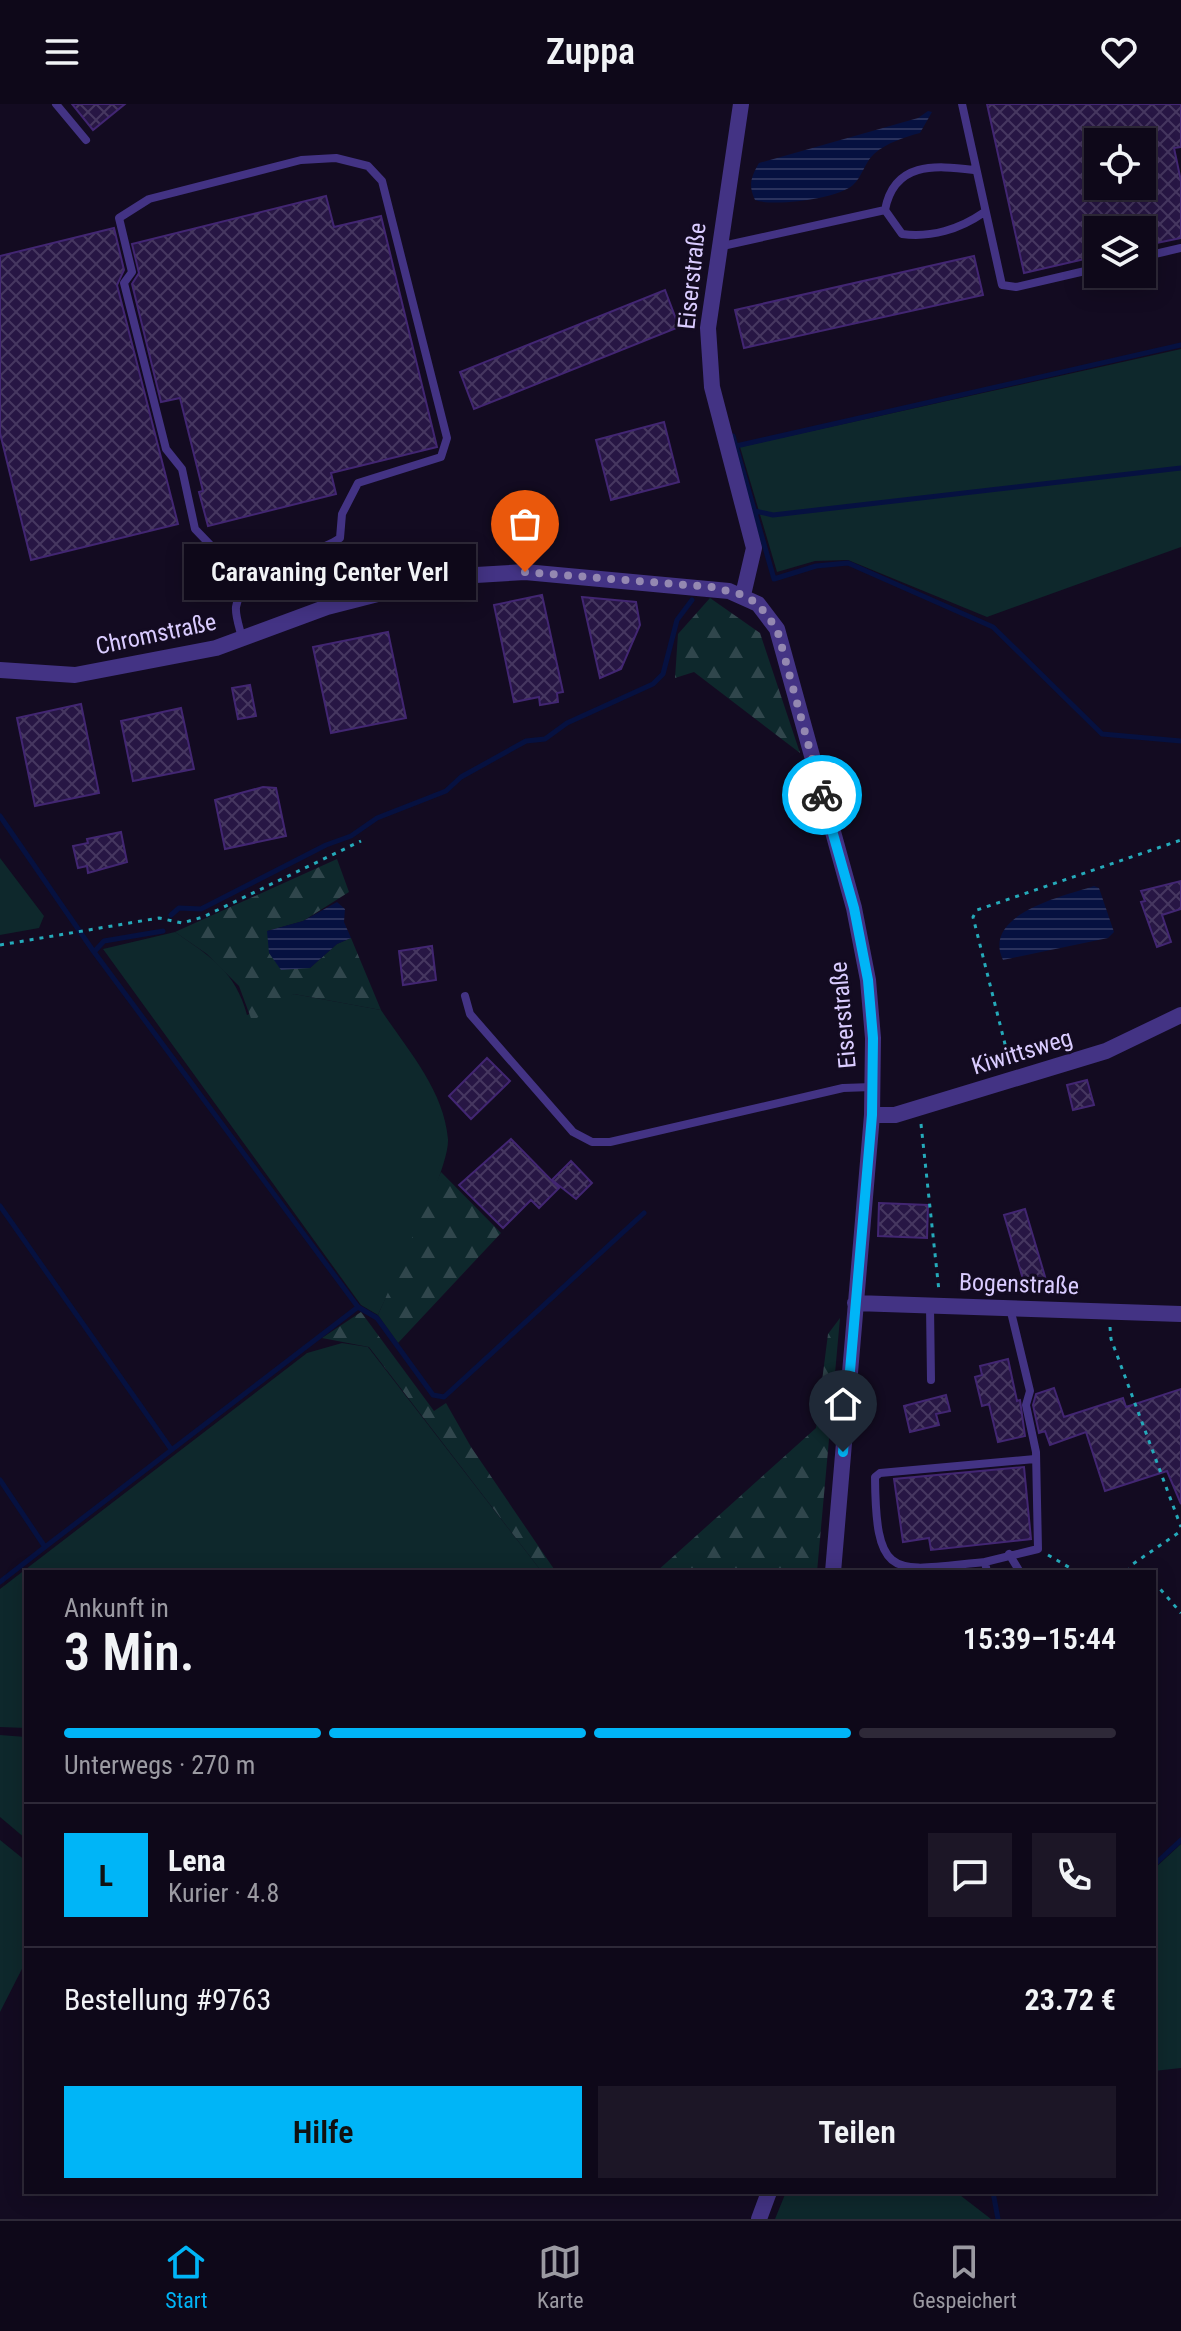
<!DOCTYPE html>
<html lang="de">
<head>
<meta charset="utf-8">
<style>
	body { margin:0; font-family:"Roboto Condensed",sans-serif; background:#1c1626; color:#f1f3f6; height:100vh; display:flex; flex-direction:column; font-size:30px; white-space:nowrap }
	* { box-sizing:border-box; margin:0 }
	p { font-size:26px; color:#9b9aa2 }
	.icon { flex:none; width:44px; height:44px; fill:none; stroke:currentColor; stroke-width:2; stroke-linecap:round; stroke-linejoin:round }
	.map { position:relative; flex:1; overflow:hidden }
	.sheet { position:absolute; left:24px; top:1466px; width:1132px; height:624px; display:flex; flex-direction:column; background:#0e0819; border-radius:0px; box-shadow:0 4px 20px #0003,0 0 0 2px #2e2938 }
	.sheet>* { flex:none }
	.tools { position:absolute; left:1084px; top:24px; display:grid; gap:16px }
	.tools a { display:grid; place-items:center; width:72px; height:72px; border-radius:0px; background:#0e0819; box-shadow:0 4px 20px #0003,0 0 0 2px #2e2938; font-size:40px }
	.pin { position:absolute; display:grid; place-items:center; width:68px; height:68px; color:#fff; margin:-82px -34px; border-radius:50% 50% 50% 0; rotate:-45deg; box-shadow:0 0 8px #0007 }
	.pin .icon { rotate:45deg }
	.courier { position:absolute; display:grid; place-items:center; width:80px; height:80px; margin:-40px; border:6px solid #00b5f7; border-radius:50%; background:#fff; color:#222; box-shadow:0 2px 10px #0007 }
	.bubble { position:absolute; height:56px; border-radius:0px; background:#0e0819; box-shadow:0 4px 20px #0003,0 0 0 2px #2e2938; font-size:26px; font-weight:600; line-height:56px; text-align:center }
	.overview em { font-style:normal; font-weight:600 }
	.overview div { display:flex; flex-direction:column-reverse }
	.overview { display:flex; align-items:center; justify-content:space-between; height:136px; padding:0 40px }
	h1 { font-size:52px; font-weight:600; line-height:60px }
	.bar { display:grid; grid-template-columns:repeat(4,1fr); gap:12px 8px; align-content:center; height:96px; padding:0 40px }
	.bar i { height:10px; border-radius:6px; background:#2e2938 }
	.bar .selected { background:#00b5f7 }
	.bar p { grid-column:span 4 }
	.line { display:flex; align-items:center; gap:20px; padding:0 40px; border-top:2px solid #2e2938 }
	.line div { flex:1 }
	.round { display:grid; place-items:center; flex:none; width:84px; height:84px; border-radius:0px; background:#1c1626 }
	.button { display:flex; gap:16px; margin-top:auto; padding:16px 40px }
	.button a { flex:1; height:92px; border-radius:0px; background:#00b5f7; color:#111; font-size:32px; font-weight:600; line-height:92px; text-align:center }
	.button a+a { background:#1c1626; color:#f1f3f6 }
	header { display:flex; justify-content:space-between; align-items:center; height:104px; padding:0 40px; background:#0e0819; font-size:36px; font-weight:600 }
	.tab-bar { display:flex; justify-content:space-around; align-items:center; height:112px; border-top:2px solid #2e2938; background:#0e0819; font-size:22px; color:#9b9aa2 }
	.tab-bar a { display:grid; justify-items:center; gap:4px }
	.tab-bar .selected { color:#00b5f7 }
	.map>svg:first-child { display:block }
	.green { fill:#0e282c }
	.forest { fill:url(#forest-firs) }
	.water { fill:url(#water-rules) }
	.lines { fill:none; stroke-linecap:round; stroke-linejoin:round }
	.stream { stroke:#061140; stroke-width:5 }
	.building { fill:url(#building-cross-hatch); stroke:#422672; stroke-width:2; fill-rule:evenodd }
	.path { stroke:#25aaba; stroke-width:3; stroke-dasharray:4 6; stroke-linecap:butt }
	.service { stroke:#433384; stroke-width:8 }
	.minor { stroke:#433384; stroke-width:16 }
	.done { stroke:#9488b1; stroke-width:8; stroke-dasharray:0 14.4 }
	.route { stroke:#00b5f7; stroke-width:10 }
	.labels { text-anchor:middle; stroke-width:6; stroke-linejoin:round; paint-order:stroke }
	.street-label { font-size:24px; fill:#daccff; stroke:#130b21 }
</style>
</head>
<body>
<header><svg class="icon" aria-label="menu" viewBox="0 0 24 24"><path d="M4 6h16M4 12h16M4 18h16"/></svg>Zuppa<svg class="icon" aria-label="heart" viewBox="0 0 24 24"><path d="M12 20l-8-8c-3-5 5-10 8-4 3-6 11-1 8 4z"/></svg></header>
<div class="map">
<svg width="1181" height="2115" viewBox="0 0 1181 2115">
	<defs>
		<pattern id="forest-firs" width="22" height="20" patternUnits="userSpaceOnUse" patternTransform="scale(2)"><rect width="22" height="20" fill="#0e282c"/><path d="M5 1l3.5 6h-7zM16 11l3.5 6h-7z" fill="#30464c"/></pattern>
		<pattern id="water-rules" width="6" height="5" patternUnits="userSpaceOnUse" patternTransform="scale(2)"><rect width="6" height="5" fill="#061140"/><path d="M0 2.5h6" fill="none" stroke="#2a325d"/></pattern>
		<pattern id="building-cross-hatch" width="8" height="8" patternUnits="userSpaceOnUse" patternTransform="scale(2)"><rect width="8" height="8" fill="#271644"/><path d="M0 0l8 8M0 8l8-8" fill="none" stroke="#463760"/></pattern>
	</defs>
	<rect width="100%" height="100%" fill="#130b21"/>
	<path class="green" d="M1181,245V443L987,513L848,456L815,457L777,468L740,343Z
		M0,754L44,812L39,824L0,831Z
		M175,828C211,853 235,867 247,911L294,890L381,906C407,945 444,986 448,1035C450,1065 393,1178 378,1211L361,1201L103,845Z
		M342,1239L368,1243L542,1468H26V1624L0,1623V1485L307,1249Z
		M0,1631L26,1633V1735L0,1713Z
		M0,1736L26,1757V1857L0,1908Z
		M1181,1740V1964L1154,1967V1765Z
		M786,2088H956L991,2115H775Z"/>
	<path class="forest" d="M710,494L760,529L800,649L694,568L675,574L678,530Z
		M337,755L349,788L303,817L267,827L310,864L337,840L351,834L381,906L294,890L252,917L239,882L207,850L175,828Z
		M441,1068L501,1129L398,1239L378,1211Z
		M361,1208L434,1307L446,1299L471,1343L556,1468H542L369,1243L322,1234Z
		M840,1214L817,1468H656L816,1324L828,1230Z"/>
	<path class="water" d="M928,7L932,8L920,29C905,33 886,39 874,50C865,58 862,73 853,81C837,95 774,103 755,96C748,81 751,73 759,59L918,14Z
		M1094,782L1099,784L1114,828L1108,834L1003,856C981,810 1064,792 1094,782Z
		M337,798L345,805L344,818L351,834L337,840L310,864L281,866L269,849L267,827L303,817Z"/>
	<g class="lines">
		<path class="stream" d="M733,332L774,475L816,462L848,459L993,523L1102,630L1181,637
			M736,342L1181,241
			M755,407L773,411L1181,364
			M0,712L94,848L358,1203L377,1214L433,1291L444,1293L644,1109
			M171,811L179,804L201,805L326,741L351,732L377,714L446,687L461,673L526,637L545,635L567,619L653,580L663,570L677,516L692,496
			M94,848L104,837L163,827
			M0,1102L171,1345
			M0,1376L45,1443L358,1203
			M0,1478L45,1443
			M1154,1761L1181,1736
			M993,2088L998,2115"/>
	</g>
	<path class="building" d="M72,0H125L93,26Z
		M987,0H1181V43L1174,44L1181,77V134L1142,142V126H1098V152L1024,169ZM1098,38H1142V82H1098Z
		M326,92L334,123L381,112L437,343L331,369L336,390L208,422L199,388L203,387L180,294L161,298L132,180L139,169L132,140Z
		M114,124L124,166L117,181L178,420L31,456L0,329V152Z
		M974,152L983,191L744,244L735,206Z
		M665,186L679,223L474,305L460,268Z
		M664,318L679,378L611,396L596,336Z
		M542,491L563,588L557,589L558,598L540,601L539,593L514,598L494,501Z
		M582,493L636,498L640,521L621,565L600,574Z
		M388,528L406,614L331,629L313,543Z
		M250,581L256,612L238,615L232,584Z
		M81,600L99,689L35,702L17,614Z
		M181,604L194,665L133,677L121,617Z
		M263,683L276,684L286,732L225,745L215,696Z
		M121,728L127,758L88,769L87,762L78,764L73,742L88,739L87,735Z
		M1181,777V805L1162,811L1171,838L1157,843L1141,798L1145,797L1141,787Z
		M432,842L436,876L403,881L399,847Z
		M487,954L510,977L471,1015L449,992Z
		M1087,976L1094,1001L1073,1006L1067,981Z
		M511,1035L559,1084L539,1104L531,1096L503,1124L459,1081Z
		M571,1057L592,1079L576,1095L552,1076Z
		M879,1099L928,1101L927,1134L878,1132Z
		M1025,1105L1046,1176L1025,1182L1004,1111Z
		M1008,1255L1017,1297L1020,1296L1025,1332L998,1338L989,1300L982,1302L975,1273L982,1271L980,1262Z
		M1054,1284L1064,1313L1123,1294L1126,1303L1181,1285V1400L1167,1367L1105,1387L1086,1328L1050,1341L1045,1327L1039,1329L1033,1301L1036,1290Z
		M946,1291L950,1307L936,1310L939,1321L910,1328L904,1302Z
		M1024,1363L1031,1435L931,1446L929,1434L903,1438L894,1375Z"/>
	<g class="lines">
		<path class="path" d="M0,841L159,814L182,819L203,813L361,737
			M1010,960L973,813L977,806L1181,736
			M921,1020L939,1187
			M1110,1223L1111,1235L1181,1423
			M1048,1451L1077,1468
			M1129,1468L1130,1462L1181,1427
			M1154,1478L1181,1509"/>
		<path class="service" d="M56,0L86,36
			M962,0L1002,181L1016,183L1098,164
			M974,66C934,61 894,58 885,106L902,130C931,134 960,125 983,109
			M718,143L885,106
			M1142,153L1181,144
			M242,534C240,525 235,512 236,503C245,454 308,457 340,434L342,410L358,379L441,353L447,334L382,77L368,62L336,54L301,56L149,95L119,114L132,168L124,179L166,345L182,365L195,425L248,480
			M465,892L470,910L573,1028L592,1038H610L843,984L872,983
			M930,1202L931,1276
			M1009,1450L1020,1468
			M985,1458C893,1467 876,1479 875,1373L880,1369L1035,1355
			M987,1468L985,1458L1038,1445L1036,1348L1026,1301L1030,1287L1010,1204"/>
		<path class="minor" d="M741,0L708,224L712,283L754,444L743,491
			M0,566L75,571L216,544L327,503L405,483L459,472L525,468L729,487L758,500L777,525L854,804L868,876L873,934L872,1011L833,1468
			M872,1011H895L1106,947L1181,911
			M855,1199L1181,1210
			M759,2115L769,2088"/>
	</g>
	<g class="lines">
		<path class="done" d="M525,468L712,483L743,491L758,500L777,525L822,691"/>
		<path class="route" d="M822,691L854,804L868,876L873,934L872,1011L843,1348"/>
	</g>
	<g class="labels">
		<g class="street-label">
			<text transform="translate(692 172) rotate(-84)" y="8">Eiserstraße</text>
			<text transform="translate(156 530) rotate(-12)" y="8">Chromstraße</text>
			<text transform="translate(843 911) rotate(-95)" y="8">Eiserstraße</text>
			<text transform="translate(1022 948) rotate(-17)" y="8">Kiwittsweg</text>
			<text transform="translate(1019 1180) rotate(2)" y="8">Bogenstraße</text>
		</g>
	</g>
</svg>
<div class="tools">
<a><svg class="icon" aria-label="locate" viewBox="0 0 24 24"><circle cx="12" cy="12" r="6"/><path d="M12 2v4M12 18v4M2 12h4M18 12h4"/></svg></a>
<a><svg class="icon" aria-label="layers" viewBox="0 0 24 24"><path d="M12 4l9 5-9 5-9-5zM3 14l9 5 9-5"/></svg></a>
</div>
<div class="pin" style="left:525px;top:468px;background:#ea580c"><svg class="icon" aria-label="bag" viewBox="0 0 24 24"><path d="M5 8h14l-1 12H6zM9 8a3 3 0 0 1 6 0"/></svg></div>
<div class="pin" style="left:843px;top:1348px;background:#1f2937"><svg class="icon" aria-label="home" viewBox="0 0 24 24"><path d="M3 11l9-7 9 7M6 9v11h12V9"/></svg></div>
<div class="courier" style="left:822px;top:691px"><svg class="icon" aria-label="bike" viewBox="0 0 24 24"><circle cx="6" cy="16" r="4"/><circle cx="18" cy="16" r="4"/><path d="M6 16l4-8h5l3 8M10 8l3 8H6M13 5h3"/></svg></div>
<div class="bubble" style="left:184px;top:440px;width:292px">Caravaning Center Verl</div>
<section class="sheet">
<div class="overview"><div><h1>3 Min.</h1><p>Ankunft in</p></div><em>15:39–15:44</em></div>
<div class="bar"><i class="selected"></i><i class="selected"></i><i class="selected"></i><i></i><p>Unterwegs · 270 m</p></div>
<div class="line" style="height:144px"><b class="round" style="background:#00b5f7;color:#111">L</b><div><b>Lena</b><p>Kurier · 4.8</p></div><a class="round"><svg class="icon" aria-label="chat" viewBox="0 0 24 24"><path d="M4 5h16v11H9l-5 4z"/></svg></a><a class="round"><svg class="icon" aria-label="phone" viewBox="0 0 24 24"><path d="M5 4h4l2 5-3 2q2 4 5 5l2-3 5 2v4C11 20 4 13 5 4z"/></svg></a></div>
<div class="line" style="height:104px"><div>Bestellung #9763</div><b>23.72 €</b></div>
<div class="button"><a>Hilfe</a><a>Teilen</a></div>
</section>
</div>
<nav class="tab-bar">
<a class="selected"><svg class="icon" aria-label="home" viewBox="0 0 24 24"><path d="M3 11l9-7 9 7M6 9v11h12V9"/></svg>Start</a>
<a><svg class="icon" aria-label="map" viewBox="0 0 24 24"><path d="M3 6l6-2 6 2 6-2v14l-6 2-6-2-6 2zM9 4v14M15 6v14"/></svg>Karte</a>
<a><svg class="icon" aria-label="saved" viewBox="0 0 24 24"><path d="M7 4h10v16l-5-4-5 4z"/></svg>Gespeichert</a>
</nav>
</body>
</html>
